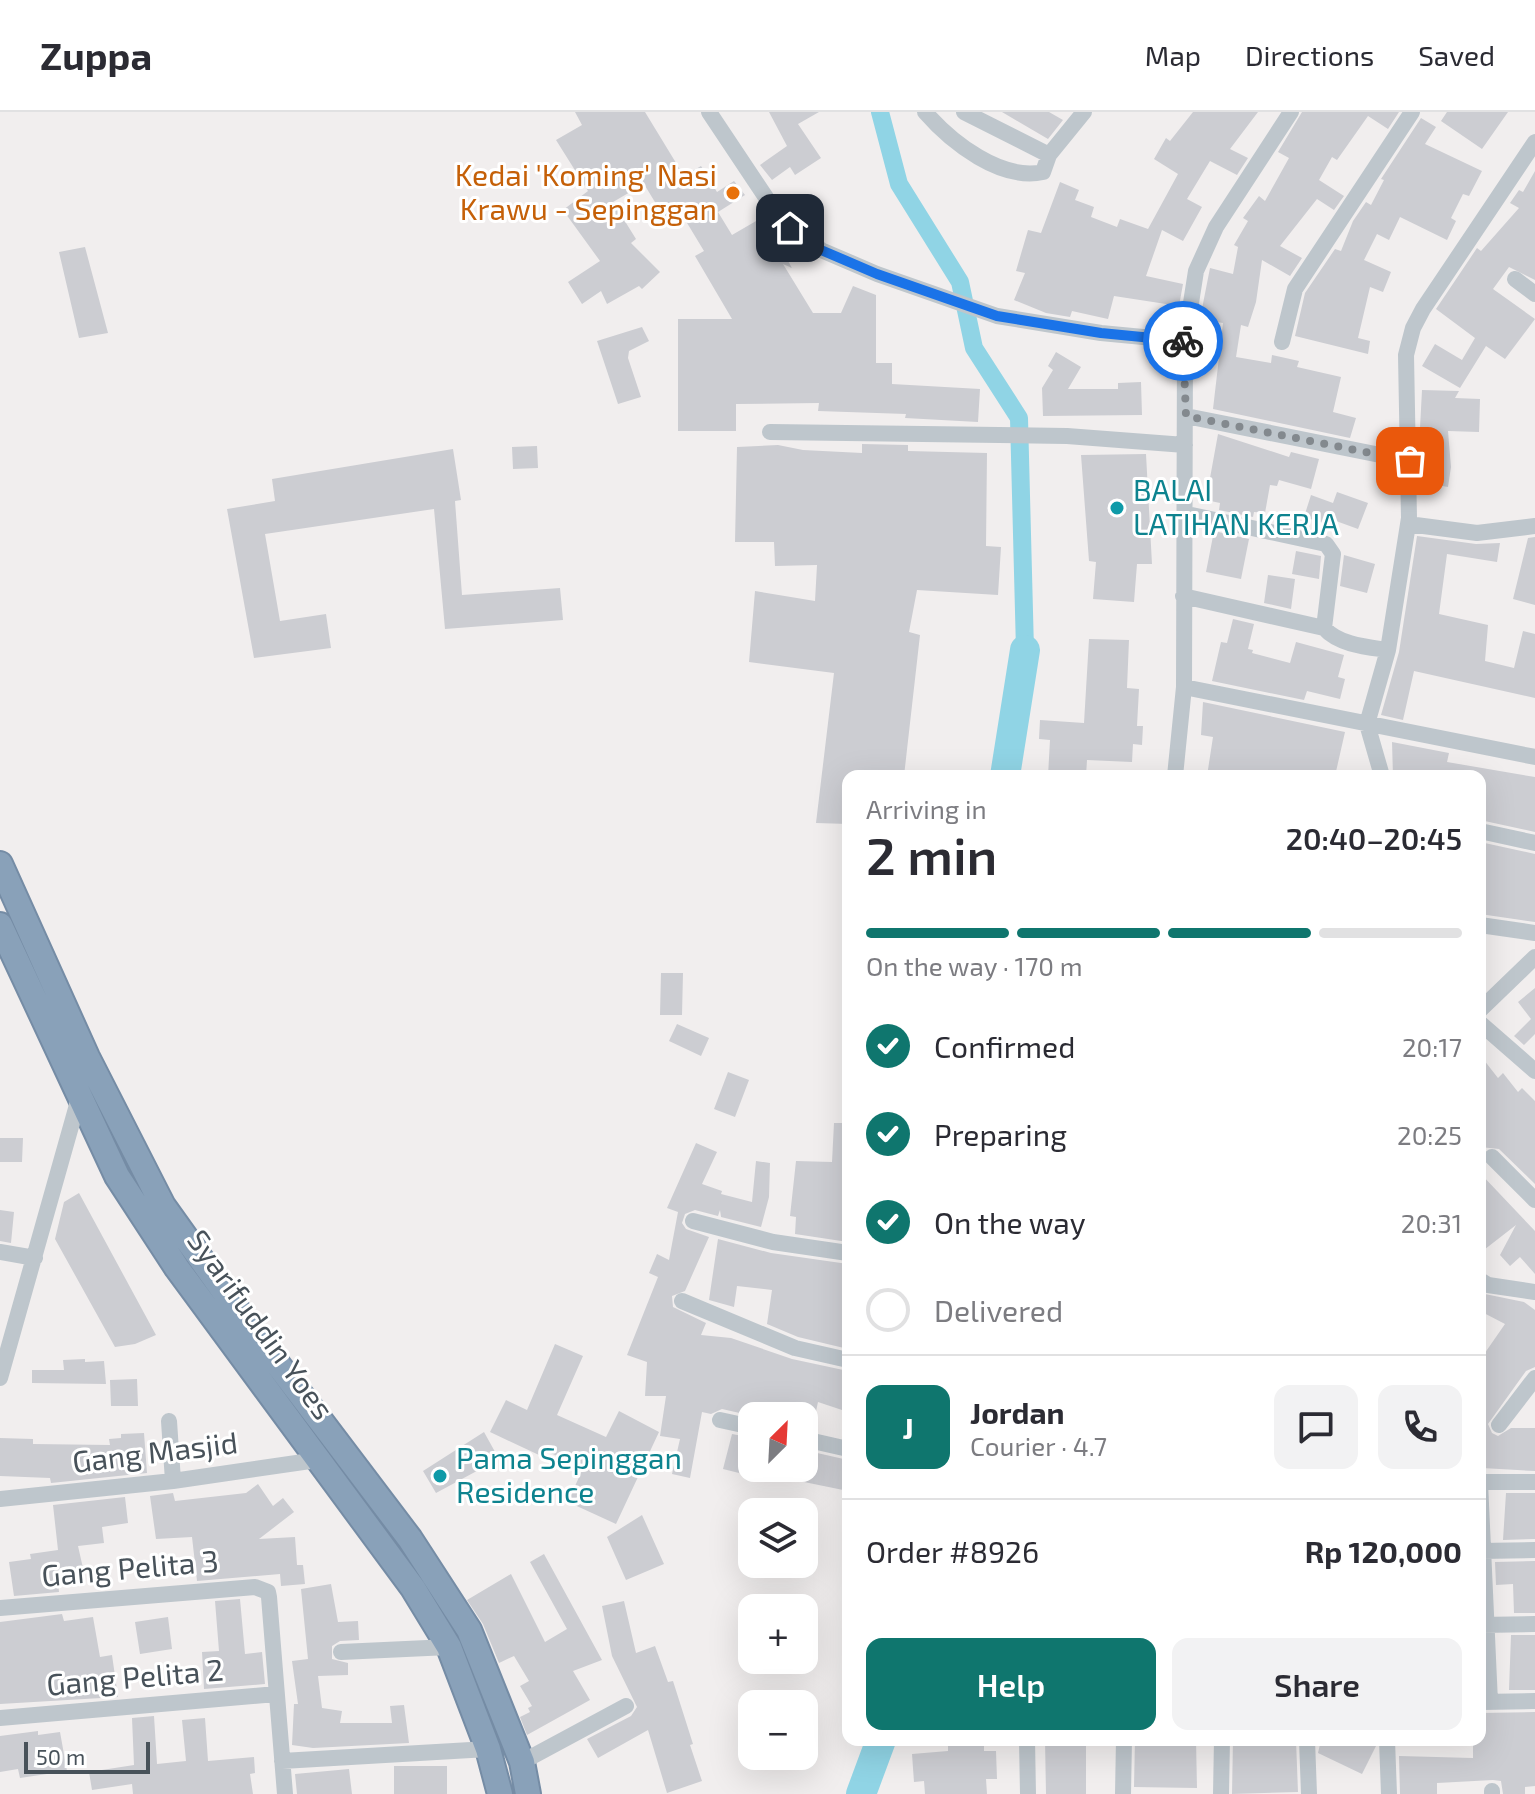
<!DOCTYPE html>
<html lang="en">
<head>
<meta charset="utf-8">
<style>
	body { margin:0; font-family:"Exo 2",sans-serif; background:#f2f2f3; color:#2b2b33; height:100vh; display:flex; flex-direction:column; font-size:30px; white-space:nowrap }
	* { box-sizing:border-box; margin:0 }
	p { font-size:26px; color:#7c7c81 }
	.icon { flex:none; width:44px; height:44px; fill:none; stroke:currentColor; stroke-width:2; stroke-linecap:round; stroke-linejoin:round }
	.map { position:relative; flex:1; overflow:hidden }
	.panel { position:absolute; left:842px; top:658px; width:644px; height:976px; display:flex; flex-direction:column; background:#fff; border-radius:16px; box-shadow:0 8px 32px #0002 }
	.panel>* { flex:none }
	.needle { width:52px; rotate:24deg }
	.controls { position:absolute; left:738px; top:1290px; display:grid; gap:16px }
	.controls a { display:grid; place-items:center; width:80px; height:80px; border-radius:16px; background:#fff; box-shadow:0 8px 32px #0002; font-size:40px }
	.scale { position:absolute; left:24px; bottom:20px; width:126px; box-sizing:border-box; padding-left:8px; border:4px solid #48525a; border-top:0; font-size:22px; line-height:28px; white-space:nowrap; color:#48525a; -webkit-text-stroke:6px #fff; paint-order:stroke }
	.pin { position:absolute; display:grid; place-items:center; width:68px; height:68px; color:#fff; margin:-34px; border-radius:16px; box-shadow:0 4px 12px #0006 }
	.courier { position:absolute; display:grid; place-items:center; width:80px; height:80px; margin:-40px; border:6px solid #1a73e8; border-radius:50%; background:#fff; color:#222; box-shadow:0 2px 10px #0007 }
	.headline em { font-style:normal; font-weight:600 }
	.headline div { display:flex; flex-direction:column-reverse }
	.headline { display:flex; align-items:center; justify-content:space-between; height:136px; padding:0 24px }
	h1 { font-size:52px; font-weight:600; line-height:60px }
	.bar { display:grid; grid-template-columns:repeat(4,1fr); gap:12px 8px; align-content:center; height:96px; padding:0 24px }
	.bar i { height:10px; border-radius:6px; background:#e1e1e2 }
	.bar .current { background:#0f766e }
	.bar p { grid-column:span 4 }
	.line { display:flex; align-items:center; gap:20px; padding:0 24px; border-top:2px solid #e1e1e2 }
	.line div { flex:1 }
	.round { display:grid; place-items:center; flex:none; width:84px; height:84px; border-radius:16px; background:#f2f2f3 }
	ol { padding:0 24px; list-style:none }
	li { display:flex; align-items:center; gap:24px; height:88px }
	li p { margin-inline-start:auto }
	li .icon { padding:8px; border-radius:50%; background:#0f766e; color:#fff; stroke-width:4 }
	li:last-child { color:#7c7c81 }
	li i { width:44px; height:44px; border:4px solid #e1e1e2; border-radius:50% }
	.cta { display:flex; gap:16px; margin-top:auto; padding:16px 24px }
	.cta a { flex:1; height:92px; border-radius:16px; background:#0f766e; color:#fff; font-size:32px; font-weight:600; line-height:92px; text-align:center }
	.cta a+a { background:#f2f2f3; color:#2b2b33 }
	header { display:flex; align-items:center; gap:48px; box-sizing:border-box; height:112px; padding:0 40px; background:#fff; border-bottom:2px solid #e1e1e2 }
	header strong { font-size:38px }
	nav { display:flex; gap:44px; margin-inline-start:auto; font-size:28px }
	.map>svg:first-child { display:block }
	.lines { fill:none; stroke-linecap:round; stroke-linejoin:round }
	.canal { stroke:#90d4e5; stroke-width:18 }
	.river { stroke:#90d4e5; stroke-width:30 }
	.building { fill:#cccdd2 }
	.highway-casing { stroke:#758ca5; stroke-width:28 }
	.minor { stroke:#bec6cc; stroke-width:16 }
	.highway { stroke:#89a1b9; stroke-width:24 }
	.done { stroke:#83898e; stroke-width:8; stroke-dasharray:0 14.4 }
	.route { stroke:#1a73e8; stroke-width:10 }
	.food-dot { fill:#e8710a; stroke:#fff; stroke-width:3 }
	.culture-dot { fill:#0f9aa8; stroke:#fff; stroke-width:3 }
	.labels { text-anchor:middle; stroke-width:6; stroke-linejoin:round; paint-order:stroke }
	.food-label { font-size:30px; fill:#c56008; stroke:#fff; text-anchor:end }
	.culture-label { font-size:30px; fill:#0d838f; stroke:#fff; text-anchor:start }
	.street-label { font-size:30px; fill:#48525a; stroke:#fff }
</style>
</head>
<body>
<header>
<strong>Zuppa</strong>
<nav><a>Map</a><a>Directions</a><a>Saved</a></nav>
</header>
<div class="map">
<svg width="1535" height="1682" viewBox="0 0 1535 1682">
	<rect width="100%" height="100%" fill="#f1eeee"/>
	<g class="lines">
		<path class="canal" d="M880,0L899,72L960,170L974,236L1019,306L1025,538"/>
		<path class="river" d="M1005,664L1025,538
			M861,1682L881,1628"/>
	</g>
	<path class="building" d="M575,0H645L684,64L701,54L717,80L734,69L745,83L718,100L732,123L763,105L792,156L783,152L813,201H841L853,174L876,183V251H892V272L980,277L978,310L905,306L906,302L818,299L819,291L736,292V319H678V207H732L695,144L704,139L681,101L667,110L644,72L613,90L636,127L631,131L660,160L642,177L639,174L607,192L601,179L582,192L568,170L600,149L563,98L588,79L556,28L582,13Z
		M769,0H819L798,12L821,46L795,63L790,55L772,68L760,53L787,34Z
		M1002,0H1049L1063,8L1048,27Z
		M1193,0H1258L1230,37L1248,46L1237,63L1210,49L1187,87L1202,95L1183,129L1162,118L1146,164L1183,172L1179,194L1114,184L1108,207L1072,199L1070,205L1046,201L1014,188L1025,161L1016,159L1028,118L1041,121L1060,70L1079,78L1075,88L1094,95L1091,105L1117,115L1120,107L1148,117L1178,62L1154,47L1166,26L1170,29Z
		M1302,0H1399L1388,17L1368,4L1337,48L1332,45L1319,68L1344,84L1334,98L1317,87L1280,134L1302,146L1290,164L1262,148L1256,190L1248,215L1241,213L1236,245L1271,251L1272,243L1299,249L1297,255L1341,265L1333,300L1356,306L1350,326L1213,297L1223,211L1200,207L1210,156L1233,162L1238,135L1234,133L1248,109L1243,106L1259,84L1265,89L1289,46L1278,40Z
		M1447,0H1508L1482,37L1441,9Z
		M1421,6L1436,15L1425,32L1482,59L1469,84L1463,82L1451,106L1456,109L1447,128L1400,105L1389,128L1377,122L1364,148L1391,160L1383,180L1370,175L1358,226L1370,229L1368,242L1295,224L1305,181L1335,137L1341,139L1353,109L1366,90L1371,93L1384,68L1381,67Z
		M1535,59V168L1509,155L1493,177L1535,207L1505,247L1486,234L1460,276L1422,254L1435,232L1462,248L1475,226L1436,197L1477,136L1481,139L1519,96L1510,91L1519,78L1523,80Z
		M85,135L108,221L79,226L59,140Z
		M642,215L649,229L629,239L628,246L641,285L618,292L597,229Z
		M1056,240L1081,255L1068,277H1118V271L1141,270L1142,303L1043,304L1042,276L1053,258L1048,254Z
		M1422,278L1459,279L1455,286L1480,287L1479,320L1448,319L1451,355L1448,375L1419,370L1424,335H1419Z
		M1218,322L1289,345L1291,340L1319,347L1311,377L1279,368L1277,374L1270,373L1265,401L1254,400L1253,405L1219,398L1220,391L1206,388Z
		M862,332L908,333V339L987,341L986,434L1001,435L998,483L917,478L909,520L920,523L904,664H848V712L816,711L834,561L749,550L755,479L815,489L817,453L775,454L774,430H735L737,335L778,333L803,338L862,341Z
		M537,334L538,356L513,357L512,335Z
		M453,337L461,388L455,389L462,483L560,476L563,508L445,517L434,397L265,422L280,509L326,502L331,536L254,546L227,397L275,389L272,367Z
		M1146,342L1152,452H1137L1134,490L1093,487L1096,450L1089,449L1081,343Z
		M1337,380L1368,391L1358,417L1325,405L1323,411L1304,405L1311,383L1333,391Z
		M1214,419L1249,427L1241,467L1206,460Z
		M1417,424L1476,432L1500,431L1497,450L1447,442L1439,502L1488,513L1485,549L1514,556L1523,519L1535,522V586L1414,559L1403,608L1381,603L1399,540Z
		M1535,425V493L1513,487L1528,426Z
		M1296,439L1321,444L1319,467L1292,462Z
		M1344,443L1375,452L1367,481L1340,474Z
		M1268,463L1295,467L1291,497L1264,491Z
		M1233,507L1254,512L1248,537L1253,538L1252,541L1290,551L1296,530L1344,543L1338,565L1345,567L1340,587L1307,579L1304,588L1212,569L1221,530L1227,531Z
		M1089,527L1129,528L1127,576L1139,577L1137,614H1143L1142,633L1133,632L1132,650L1087,648L1086,664H1048L1050,628L1039,627L1040,608L1084,611Z
		M1203,590L1345,620L1335,664H1207L1213,625L1201,623Z
		M1392,630L1449,641L1447,650L1535,665V720L1480,708V664H1393Z
		M1480,730L1535,742V810L1480,802Z
		M661,861H683L682,903H660Z
		M1535,876V922L1524,933L1514,924L1531,907L1518,890Z
		M677,912L709,926L701,944L669,929Z
		M1480,943L1498,966L1503,961L1518,980L1522,976L1535,989V1072L1499,1037L1480,1035Z
		M728,960L749,968L735,1005L714,997Z
		M834,1011H848V1130L795,1122L796,1105L790,1104L796,1049L832,1050Z
		M0,1026H23L22,1050H0Z
		M696,1031L717,1040L702,1072L722,1079L721,1082L752,1090L756,1049L770,1051L769,1085L761,1115L721,1105L720,1098L718,1104L695,1098L685,1102L682,1111L686,1117L709,1125L685,1179L672,1184L673,1195L706,1211L701,1223L731,1226L792,1247L848,1259V1300L818,1290L815,1304H753L722,1297L711,1302L702,1300L690,1366L672,1362L680,1327L660,1324L666,1284H645L647,1250L627,1243L658,1165L649,1161L657,1142L669,1148L678,1100L667,1096Z
		M1480,1061L1535,1119V1162L1520,1145L1510,1154L1500,1143L1516,1113L1480,1141Z
		M79,1081L156,1223L135,1232L115,1235L55,1127L64,1090Z
		M0,1098L14,1100L11,1131L0,1129Z
		M718,1127L771,1141L848,1152V1221L844,1236L798,1225L767,1212L772,1178L737,1174L734,1195L709,1188Z
		M1480,1181L1524,1190L1535,1198V1255L1526,1259L1488,1312L1492,1321L1498,1324L1511,1316H1535V1359L1482,1356L1480,1248L1505,1212L1480,1199Z
		M555,1232L583,1244L557,1303L606,1325L619,1299L659,1320L616,1412L568,1390L583,1356L542,1337L539,1343L490,1320L506,1288L527,1298Z
		M85,1247V1250L104,1249L106,1272L32,1271V1258H64L63,1248Z
		M137,1267L138,1294H111L110,1268Z
		M484,1320L499,1347L436,1381L423,1359Z
		M144,1321L147,1361L51,1371L50,1366L0,1364V1326L33,1327V1332L110,1333L109,1327L121,1326V1322Z
		M732,1322L748,1325L739,1361L723,1357Z
		M804,1338L848,1348V1379L765,1362V1356H804Z
		M258,1372L273,1394L283,1386L294,1400L259,1427L295,1425L297,1453H303L305,1472L281,1474L280,1462L197,1469L192,1425L156,1427L150,1384L173,1381L175,1389L246,1381Z
		M1506,1381H1535V1427L1503,1428Z
		M125,1385L128,1411L102,1415L104,1431L78,1434L85,1465L58,1471L59,1480L14,1484L9,1450L31,1447L30,1442L58,1438L53,1393Z
		M642,1403L664,1452L626,1468L607,1425Z
		M544,1442L602,1548L573,1559L590,1588L527,1623L520,1605L530,1600L528,1596L532,1594L520,1574L529,1569L514,1544L499,1551L483,1512L467,1488L511,1462L545,1530L567,1517L530,1450Z
		M1535,1449V1501H1514L1513,1472L1496,1473L1495,1450Z
		M331,1472L338,1510L358,1509L359,1528L340,1529L332,1534V1547L348,1551V1563L318,1564L322,1596L342,1599L340,1611H392L390,1594L404,1593L409,1631L313,1636L292,1633L294,1592H298L292,1549L308,1547L301,1477Z
		M240,1487L245,1542L262,1540L265,1572L204,1577L202,1540L219,1539L215,1489Z
		M624,1489L636,1541L655,1534L668,1570L673,1569L693,1632L690,1633L702,1669L667,1681L648,1618L598,1646L587,1627L631,1604L637,1595L612,1544L602,1494Z
		M62,1502L64,1509L93,1505L100,1545L112,1543L118,1585L0,1592V1510Z
		M168,1505L172,1537L140,1542L135,1510Z
		M1511,1523H1535V1578H1509Z
		M1535,1600V1674L1525,1675V1682H1503L1501,1669L1493,1668L1437,1671V1682H1400L1399,1644L1473,1646V1628H1480V1601Z
		M154,1604L157,1652L186,1649L182,1608L205,1606L208,1649L254,1645L255,1661L250,1662L253,1682H133L132,1672L92,1678L89,1660L134,1653L132,1606Z
		M38,1619V1623L60,1620L67,1659L20,1666L18,1657L0,1660V1624Z
		M948,1628H984V1639H996L997,1667H986L987,1682H925L924,1669L914,1670L912,1642L948,1639Z
		M1045,1628H1086V1682H1046Z
		M1135,1628H1196L1197,1676L1134,1675Z
		M1233,1628H1296L1298,1680L1232,1682Z
		M1321,1628H1376V1634L1362,1662L1318,1641Z
		M394,1654H447V1682H394Z
		M349,1657L352,1682H297L295,1662Z"/>
	<g class="lines">
		<g class="highway-casing">
			<path id="highway" d="M0,752L87,945L163,1094L251,1217L410,1427L469,1518L522,1650L528,1682
				M0,813L117,1064L177,1156L413,1476L449,1535L488,1637L500,1682"/>
		</g>
		<path class="minor" d="M709,0L777,102L821,138L877,162L997,204L1101,221L1185,229
			M925,0C952,31 1001,69 1043,60L1049,43
			M964,0L1049,43L1084,0
			M1515,167L1535,182
			M1282,230L1295,177L1412,0
			M1186,304L1410,349
			M770,320L1067,324L1185,333
			M1187,402L1326,432L1333,442L1324,516C1339,533 1367,535 1388,538
			M1408,412L1477,421L1535,414
			M1183,484L1324,516
			M1184,575L1535,645
			M1175,664L1184,575L1185,229L1196,159L1216,115L1291,0
			M1382,664L1367,612L1388,538L1409,406L1406,243L1413,216L1423,197L1535,30
			M1480,719L1535,731
			M1480,813L1535,821
			M1480,898L1535,845
			M1480,911L1535,959
			M1492,1045L1535,1088
			M693,1109L773,1130L848,1141
			M0,1140L35,1146
			M1480,1168L1488,1173L1535,1180
			M682,1189L795,1236L848,1248
			M0,1266L79,986
			M720,1308L752,1315
			M169,1309L173,1369
			M1499,1313L1535,1266
			M804,1327L848,1337
			M1480,1370L1490,1590
			M1480,1370H1535
			M0,1387L173,1369L317,1348
			M1480,1439L1535,1438
			M0,1496L255,1475L268,1480L269,1485L285,1682
			M1480,1513L1535,1512
			M341,1540L449,1535
			M1482,1590L1535,1589
			M0,1606L276,1582
			M1027,1628L1028,1682
			M1307,1628L1309,1682
			M1387,1628L1389,1682
			M282,1649L488,1637
			M522,1650L626,1594
			M1492,1679V1682
			M1123,1682L1124,1628
			M1221,1682L1222,1628"/>
		<use href="#highway" class="highway"/>
	</g>
	<g class="lines">
		<path class="done" d="M1183,229L1186,304L1410,349"/>
		<path class="route" d="M790,116L821,138L877,162L997,204L1101,221L1183,229"/>
	</g>
	<circle class="food-dot" cx="733" cy="81" r="8"/>
	<g class="culture-dot">
		<circle cx="1117" cy="396" r="8"/>
		<circle cx="440" cy="1364" r="8"/>
	</g>
	<g class="labels">
		<g class="food-label">
			<text x="717" y="74">Kedai 'Koming' Nasi<tspan x="717" dy="34">Krawu - Sepinggan</tspan></text>
		</g>
		<g class="culture-label">
			<text x="1133" y="389">BALAI<tspan x="1133" dy="34">LATIHAN KERJA</tspan></text>
			<text x="456" y="1357">Pama Sepinggan<tspan x="456" dy="34">Residence</tspan></text>
		</g>
		<g class="street-label">
			<text transform="translate(260 1213) rotate(54)" y="10">Syarifuddin Yoes</text>
			<text transform="translate(155 1341) rotate(-7)" y="10">Gang Masjid</text>
			<text transform="translate(130 1457) rotate(-5)" y="10">Gang Pelita 3</text>
			<text transform="translate(135 1566) rotate(-5)" y="10">Gang Pelita 2</text>
		</g>
	</g>
</svg>
<div class="controls">
<a><svg class="needle" viewBox="-14 -14 28 28"><path d="M0-13l5 13h-10z" fill="#e53935"/><path d="M0 13l5-13h-10z" fill="#7c7c81"/></svg></a>
<a><svg class="icon" aria-label="layers" viewBox="0 0 24 24"><path d="M12 4l9 5-9 5-9-5zM3 14l9 5 9-5"/></svg></a>
<a>+</a>
<a>−</a>
</div>
<div class="scale">50 m</div>
<div class="pin" style="left:1410px;top:349px;background:#ea580c"><svg class="icon" aria-label="bag" viewBox="0 0 24 24"><path d="M5 8h14l-1 12H6zM9 8a3 3 0 0 1 6 0"/></svg></div>
<div class="pin" style="left:790px;top:116px;background:#1f2937"><svg class="icon" aria-label="home" viewBox="0 0 24 24"><path d="M3 11l9-7 9 7M6 9v11h12V9"/></svg></div>
<div class="courier" style="left:1183px;top:229px"><svg class="icon" aria-label="bike" viewBox="0 0 24 24"><circle cx="6" cy="16" r="4"/><circle cx="18" cy="16" r="4"/><path d="M6 16l4-8h5l3 8M10 8l3 8H6M13 5h3"/></svg></div>
<section class="panel">
<div class="headline"><div><h1>2 min</h1><p>Arriving in</p></div><em>20:40–20:45</em></div>
<div class="bar"><i class="current"></i><i class="current"></i><i class="current"></i><i></i><p>On the way · 170 m</p></div>
<ol>
<li><svg class="icon" aria-label="check" viewBox="0 0 24 24"><path d="M5 12l5 5 9-10"/></svg>Confirmed<p>20:17</p></li>
<li><svg class="icon" aria-label="check" viewBox="0 0 24 24"><path d="M5 12l5 5 9-10"/></svg>Preparing<p>20:25</p></li>
<li><svg class="icon" aria-label="check" viewBox="0 0 24 24"><path d="M5 12l5 5 9-10"/></svg>On the way<p>20:31</p></li>
<li><i></i>Delivered</li>
</ol>
<div class="line" style="height:144px"><b class="round" style="background:#0f766e;color:#fff">J</b><div><b>Jordan</b><p>Courier · 4.7</p></div><a class="round"><svg class="icon" aria-label="chat" viewBox="0 0 24 24"><path d="M4 5h16v11H9l-5 4z"/></svg></a><a class="round"><svg class="icon" aria-label="phone" viewBox="0 0 24 24"><path d="M5 4h4l2 5-3 2q2 4 5 5l2-3 5 2v4C11 20 4 13 5 4z"/></svg></a></div>
<div class="line" style="height:104px"><div>Order #8926</div><b>Rp 120,000</b></div>
<div class="cta"><a>Help</a><a>Share</a></div>
</section>
</div>
</body>
</html>
